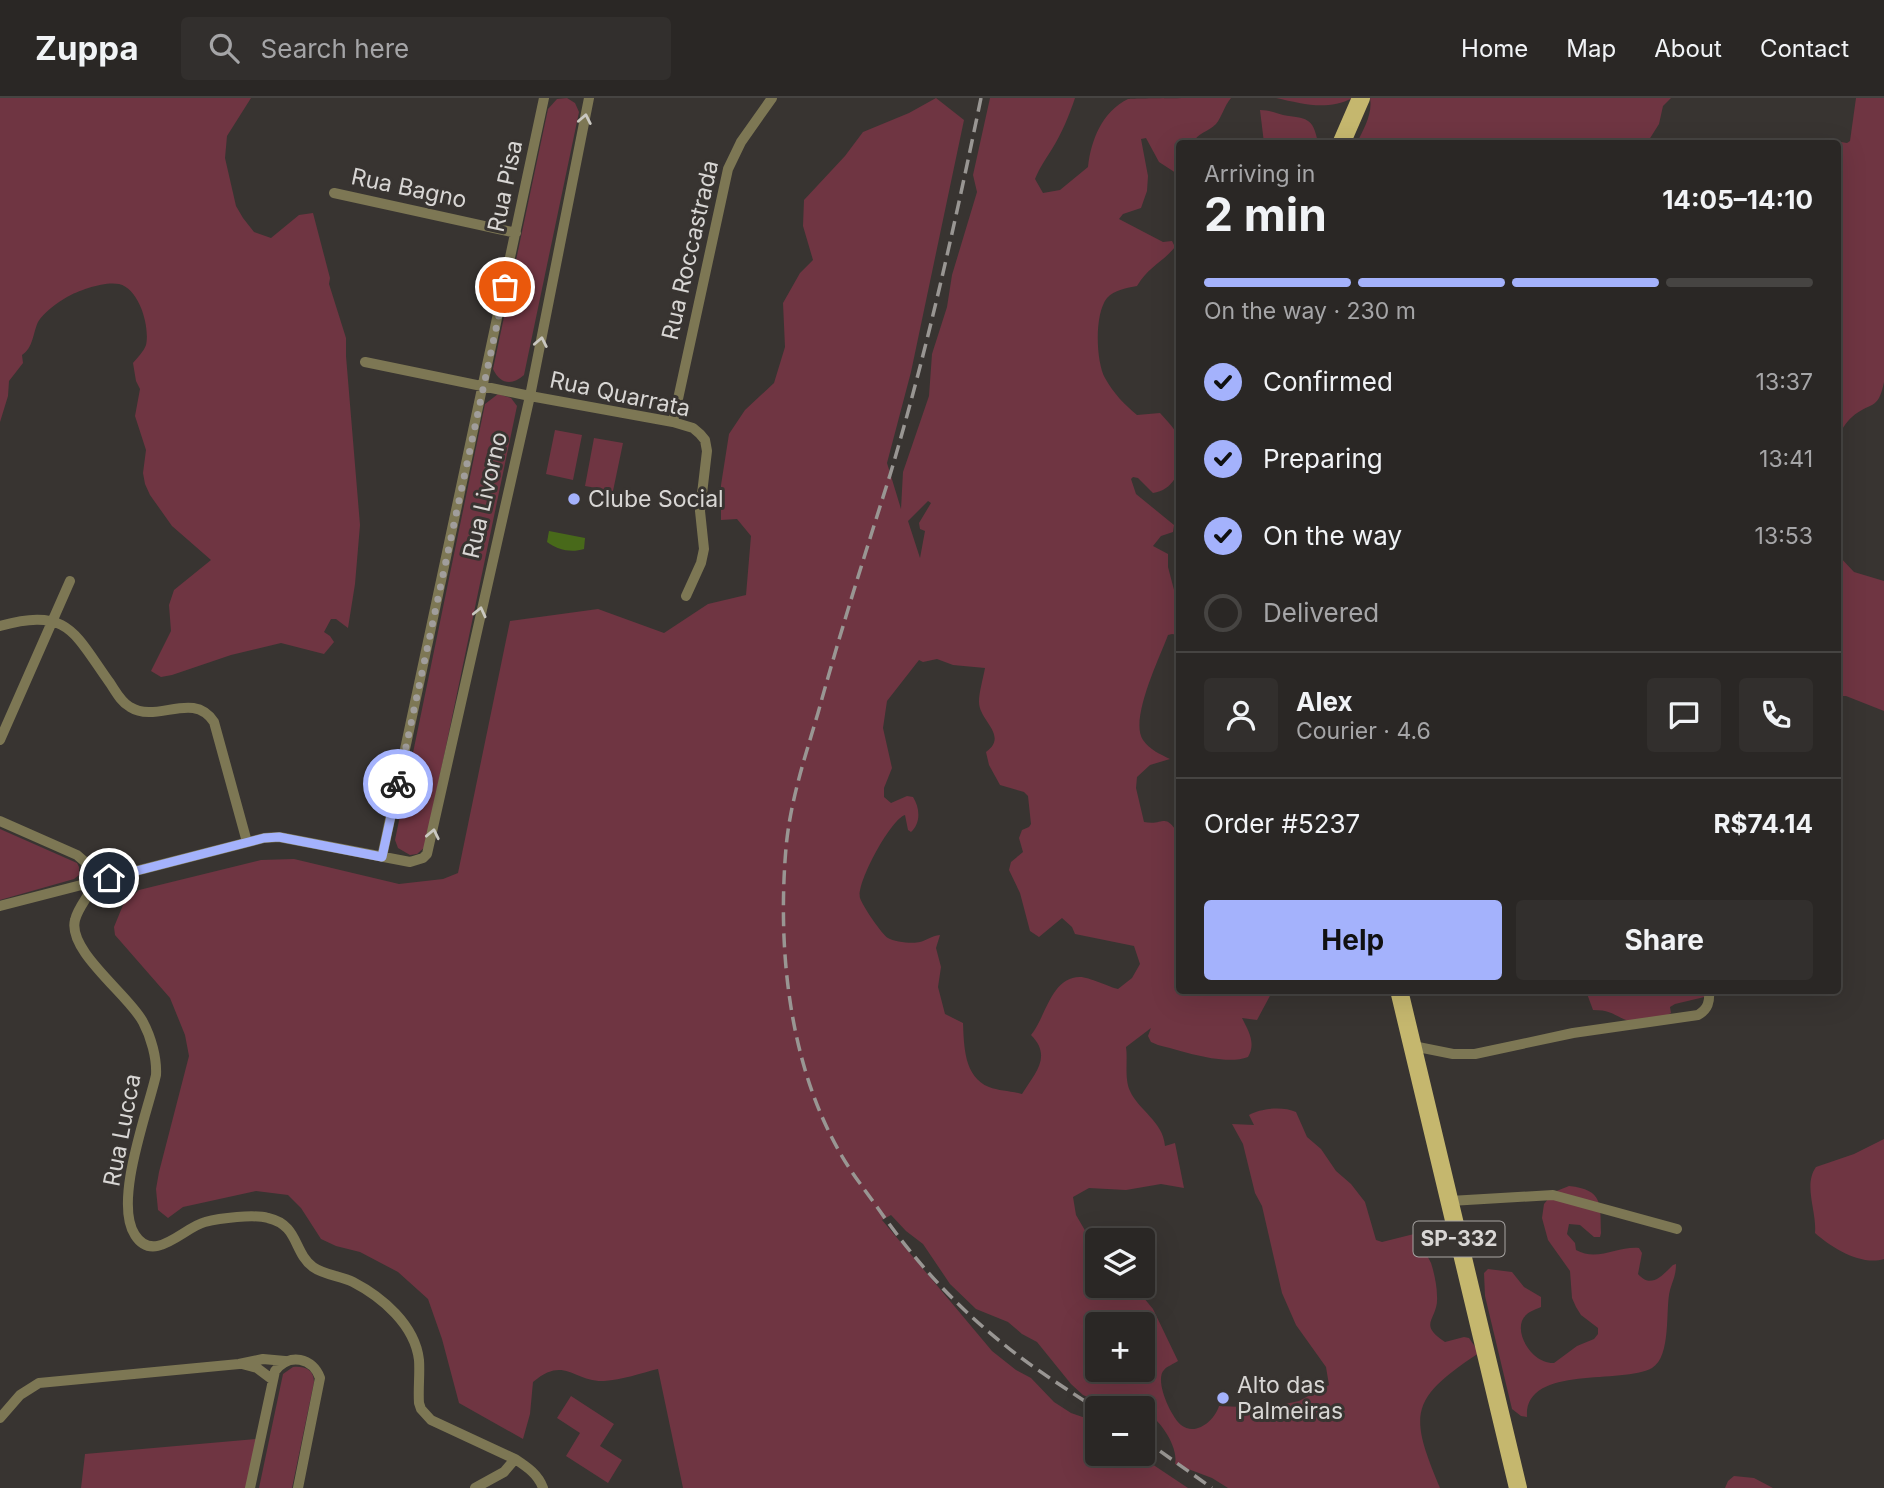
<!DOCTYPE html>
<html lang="en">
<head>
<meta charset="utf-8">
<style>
	body { margin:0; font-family:Inter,sans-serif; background:#322f2d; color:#f1f3f6; height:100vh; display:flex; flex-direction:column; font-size:26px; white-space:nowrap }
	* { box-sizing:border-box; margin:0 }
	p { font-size:23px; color:#a5a5a7 }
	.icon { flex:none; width:38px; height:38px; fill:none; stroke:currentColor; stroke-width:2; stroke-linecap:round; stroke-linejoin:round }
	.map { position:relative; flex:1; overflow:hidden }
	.side { position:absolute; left:1176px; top:42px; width:665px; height:854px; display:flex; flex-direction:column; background:#2a2725; border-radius:7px; box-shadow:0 7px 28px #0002,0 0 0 2px #464442 }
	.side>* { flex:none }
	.buttons { position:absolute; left:1085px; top:1130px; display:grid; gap:14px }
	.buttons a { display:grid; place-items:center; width:70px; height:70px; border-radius:7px; background:#2a2725; box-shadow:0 7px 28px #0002,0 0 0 2px #464442; font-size:35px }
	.pin { position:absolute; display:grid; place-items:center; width:60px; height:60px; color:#fff; margin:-30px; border:4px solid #fff; border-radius:50%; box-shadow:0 2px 7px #0007 }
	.courier { position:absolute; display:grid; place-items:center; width:70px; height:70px; margin:-35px; border:5px solid #a4b2fc; border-radius:50%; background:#fff; color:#222; box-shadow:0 2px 9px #0007 }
	.overview em { font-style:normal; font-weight:700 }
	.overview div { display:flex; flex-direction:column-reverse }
	.overview { display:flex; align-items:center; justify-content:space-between; height:119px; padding:0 28px }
	h1 { font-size:46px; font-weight:700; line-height:52px }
	.bar { display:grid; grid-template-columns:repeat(4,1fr); gap:10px 7px; align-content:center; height:84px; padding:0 28px }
	.bar i { height:9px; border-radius:5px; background:#464442 }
	.bar .active { background:#a4b2fc }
	.bar p { grid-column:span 4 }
	.line { display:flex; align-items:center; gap:18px; padding:0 28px; border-top:2px solid #464442 }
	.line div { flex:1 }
	.round { display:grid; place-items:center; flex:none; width:74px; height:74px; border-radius:7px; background:#322f2d }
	ol { padding:0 28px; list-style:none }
	li { display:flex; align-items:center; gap:21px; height:77px }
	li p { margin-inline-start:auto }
	li .icon { padding:7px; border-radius:50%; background:#a4b2fc; color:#111; stroke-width:4 }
	li:last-child { color:#a5a5a7 }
	li i { width:38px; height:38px; border:4px solid #464442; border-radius:50% }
	.action { display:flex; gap:14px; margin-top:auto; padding:14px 28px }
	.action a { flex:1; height:80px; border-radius:7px; background:#a4b2fc; color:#111; font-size:28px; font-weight:700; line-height:80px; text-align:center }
	.action a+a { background:#322f2d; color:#f1f3f6 }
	header { display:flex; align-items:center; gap:42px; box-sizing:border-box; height:98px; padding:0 35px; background:#2a2725; border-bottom:2px solid #464442 }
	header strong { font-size:33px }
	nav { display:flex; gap:38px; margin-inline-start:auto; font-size:24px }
	.search { width:490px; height:63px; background:#322f2d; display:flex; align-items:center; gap:18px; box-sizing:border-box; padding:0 24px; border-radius:7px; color:#a5a5a7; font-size:26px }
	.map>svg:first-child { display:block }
	.green { fill:#6f3542; fill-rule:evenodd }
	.water { fill:#48691a }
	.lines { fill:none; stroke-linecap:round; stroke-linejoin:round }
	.minor { stroke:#7d7754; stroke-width:10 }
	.primary { stroke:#c5b76e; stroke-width:18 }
	.rail { stroke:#999693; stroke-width:3.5; stroke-dasharray:14 7; stroke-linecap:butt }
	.oneway { stroke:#cac8c1 }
	.done { stroke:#a09d9b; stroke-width:7; stroke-dasharray:0 12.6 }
	.route { stroke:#a4b2fc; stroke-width:9 }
	.poi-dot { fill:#a4b2fc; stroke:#383431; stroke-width:2.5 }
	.labels { text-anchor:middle; stroke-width:6; stroke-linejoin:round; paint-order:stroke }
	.shield { fill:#383431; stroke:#a8a5a3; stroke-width:2 }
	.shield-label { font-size:21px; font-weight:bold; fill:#d8d6d4 }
	.street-label { font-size:23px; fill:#d8d6d4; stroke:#383431 }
	.poi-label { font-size:23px; fill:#d8d6d4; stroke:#383431; text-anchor:start }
</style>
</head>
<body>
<header>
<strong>Zuppa</strong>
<div class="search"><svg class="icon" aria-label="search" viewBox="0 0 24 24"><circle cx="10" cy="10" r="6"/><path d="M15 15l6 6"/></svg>Search here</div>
<nav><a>Home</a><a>Map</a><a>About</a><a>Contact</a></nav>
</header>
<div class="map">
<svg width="1884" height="1390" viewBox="0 0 1884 1390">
	<rect width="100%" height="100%" fill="#383431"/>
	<path class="green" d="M0,0H251L227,38L225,60L236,108L243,120L254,134L271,140L299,117L313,115L330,180L329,186L346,240V258L360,427L355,486L348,530L336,521H331L324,534L330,538L334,544L324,556L281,545L231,557L172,577L161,579L151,573L171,533L169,507L174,492L211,462L172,428L150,397L145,386L143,375L146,352L135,318L140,291L136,283L133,265C137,260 144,253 146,247C150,230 140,191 119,186C105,183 79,192 67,199C58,204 43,215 38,224C33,235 33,250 22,257L23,265L9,283L8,298L0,324Z
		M567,0L575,5L579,14L524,277C512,288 500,286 493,271L548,11L557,1Z
		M936,0L964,22L911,274L887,365L901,411L903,374L929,298L932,256L947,209L952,177L977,94L973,77L990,0H1075C1069,18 1062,35 1052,51C1045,62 1040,69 1035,81L1043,95L1060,92L1088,69C1091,42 1102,14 1128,1C1137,0 1215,0 1231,0C1224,8 1222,19 1216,26C1208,34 1197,35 1193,45L1180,46L1179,77L1159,64L1146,40L1141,41L1148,78L1147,93L1141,110L1123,116L1119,121L1163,144L1172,143L1175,149C1162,165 1149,168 1137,188C1127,190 1114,192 1107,200C1094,216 1096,264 1105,280C1114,296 1124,306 1137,317L1160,315C1167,323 1177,332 1179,342C1184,365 1178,391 1153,395L1138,380L1133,379L1131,381L1136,396L1174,427L1173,434L1161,438L1153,448L1168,456V469L1179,511V537L1172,536L1168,537C1160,559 1129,622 1143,642C1150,652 1160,656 1170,661L1150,667L1137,679L1136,690L1144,724C1165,728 1164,713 1179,737L1180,892L1272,894L1257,922L1242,920C1249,934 1256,945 1248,959C1224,968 1183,953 1158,947L1151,944L1148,938L1151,930L1126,949C1128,962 1124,980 1130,993C1139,1013 1163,1023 1165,1048L1175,1045L1184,1090L1161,1086L1126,1092L1089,1090L1073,1099L1076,1117L1097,1153V1188H1134L1153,1211L1178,1263C1174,1266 1167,1268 1164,1272C1154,1282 1171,1319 1181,1327C1196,1339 1215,1322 1219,1308L1266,1310L1299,1303L1329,1287L1326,1269L1296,1227L1282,1195L1262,1108L1255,1095L1243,1046L1232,1026L1254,1027L1249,1017C1261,1010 1283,1008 1296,1014L1307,1039L1321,1051L1336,1073L1351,1086L1365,1104L1376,1142L1382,1144L1418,1135C1418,1148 1426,1154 1431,1165C1434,1174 1437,1188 1437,1198C1439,1222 1416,1225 1445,1244L1464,1239L1469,1240L1478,1253L1479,1255C1409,1301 1409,1316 1440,1390H1228L1212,1380L1175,1366C1179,1349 1159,1319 1143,1313V1311L1098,1304L1083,1297L1071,1286L1037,1244L1022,1236L1008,1224L976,1211L950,1186L923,1146L906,1133L891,1117L882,1122L992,1253L1016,1272L1031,1280L1054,1304L1071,1315L1097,1324V1356H1137L1188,1390H683L658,1271C641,1275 622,1282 604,1283C573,1284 565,1257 533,1284L530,1316L523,1341L459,1305L442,1241L428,1201L398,1174L360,1154L336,1148L321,1141L301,1110L288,1097L256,1093L183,1109L168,1120L158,1112L156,1091L159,1074L189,958L185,937L170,900L115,837L114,829L123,807L139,792L261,762L294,761L399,786L443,781L458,775L510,523L598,511L664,535L708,506L746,497L751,438L737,421L721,422V387L729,336L745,312L774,285L785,249L783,205L800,175L813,162L803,128L804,102L845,58L863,34L909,15ZM928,403L931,405L919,425L920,431L925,433L920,460L908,423ZM937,561L953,567L985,570C983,581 979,594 979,604C979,623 1009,637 986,654L989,667L1000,687L1024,694L1028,698L1031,726L1029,729L1022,732L1019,740L1023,754L1011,764L1009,772L1020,795L1030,833L1039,839L1062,820L1072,829L1075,836L1134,848L1140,866L1132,880L1118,891C1109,889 1089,879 1080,879C1051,879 1046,919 1031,937C1053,959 1034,976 1022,996C1012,993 999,993 989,989C964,979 964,948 963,925L945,916L938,889L941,869L936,850L940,837C931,838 927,842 920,844C913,846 894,844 888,840C882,837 862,807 860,800C856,785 891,721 905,717L908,732L911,734C921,725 920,710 913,699L907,698L891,705L884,699V690L892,670L883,630L887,603L919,562L923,564ZM1097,1227H1143V1272H1097Z
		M1276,0H1353C1326,13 1304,6 1276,0Z
		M1370,0H1671L1663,8L1659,26L1647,45H1357C1363,32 1373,16 1370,0Z
		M1856,0H1884V284C1878,314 1870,303 1852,319C1846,324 1842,332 1838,337V46L1812,45L1828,42L1847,45L1850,43Z
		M1260,12C1269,12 1275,15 1283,17C1306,21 1313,18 1318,45H1264Z
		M498,296L511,300L517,308L425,749L417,756L410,757L398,750L395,742L485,306Z
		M555,332L582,337L573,382L546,376Z
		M594,340L623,345L613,393L585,388Z
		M1838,457L1854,474L1884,483V613L1846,598H1838Z
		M0,731L77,765L79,769V777L74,781L0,802Z
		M1586,893H1718L1717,896L1675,906L1670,909L1671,915C1661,922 1637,927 1626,922C1612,916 1610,912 1593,912Z
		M1884,1041V1161C1861,1168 1832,1150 1815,1135C1817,1114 1803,1087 1816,1069L1854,1056Z
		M1569,1088C1604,1092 1600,1106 1601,1135L1600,1139H1594L1580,1127L1569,1126L1567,1136L1575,1145L1576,1152C1597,1164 1618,1148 1639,1150L1642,1155L1638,1176C1651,1191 1662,1178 1673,1167L1676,1166C1676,1177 1673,1182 1670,1192C1665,1210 1672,1258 1652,1270C1622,1287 1524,1266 1527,1319L1521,1318L1512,1311L1485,1198L1484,1175L1488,1171L1512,1174L1524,1189L1541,1199V1209C1537,1211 1530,1213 1526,1217C1511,1231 1531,1266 1554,1265L1577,1248L1594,1241L1598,1236V1230L1581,1217L1576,1209L1572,1200L1570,1173L1548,1142L1542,1120L1544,1106L1554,1094Z
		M293,1269C304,1268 314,1271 314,1284L292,1390H259L283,1276Z
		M571,1298L614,1326L600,1348L622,1362L608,1385L566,1358L580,1335L557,1320Z
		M256,1341L246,1390H81L85,1356Z
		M1734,1378L1754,1380L1773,1390H1725L1728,1383Z"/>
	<path class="water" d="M549,433L585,440L584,451C571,455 558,452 547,444Z"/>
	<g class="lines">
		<path class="minor" d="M334,95L516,135
			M365,264L530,298L673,324L693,330L700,336L705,342L707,353L700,413L704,451L701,465L686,498
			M673,324L728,71L741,44L772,0
			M0,528C69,509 74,535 110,585C116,594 121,604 130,609C157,626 193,592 214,624L247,744
			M0,642L70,483
			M0,723L77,757L91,769L95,784C90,797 78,809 75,822C67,853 130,898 143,924C151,939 157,960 156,977C148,1013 113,1104 135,1137C154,1167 184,1129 205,1124C220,1120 254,1116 268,1120C299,1127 293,1154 313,1169C324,1177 341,1178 353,1184C382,1199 415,1227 419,1262C420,1276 418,1291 419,1305L421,1311L431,1322L515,1361C527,1369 538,1376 543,1390
			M382,759L544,0
			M0,808L264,740L279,739L410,764L423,760L427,756L530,298L589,0
			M1413,948L1453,956H1475L1573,935L1698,917C1708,911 1710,904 1709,892
			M1450,1103L1553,1097L1677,1131
			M242,1266L257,1270L273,1282
			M0,1320L20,1297L39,1285L239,1266L263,1261L285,1263
			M250,1390L275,1273C289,1254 313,1260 320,1280L298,1390
			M475,1390L504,1374L515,1361"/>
		<path class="primary" d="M1341,46L1361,0
			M1399,892L1518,1390"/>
		<path class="rail" d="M981,0C955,126 927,253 890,377C865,456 840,535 818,615C805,659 790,704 786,750C777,856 790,977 848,1068C859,1085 871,1100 882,1116C916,1164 955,1207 1001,1244C1031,1269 1065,1290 1097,1311
			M1143,1341L1212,1390"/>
	</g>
	<defs><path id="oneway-chevron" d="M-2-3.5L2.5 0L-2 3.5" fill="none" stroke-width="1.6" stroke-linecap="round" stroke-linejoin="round" transform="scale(1.75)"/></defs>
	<g class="oneway">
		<use href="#oneway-chevron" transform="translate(585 21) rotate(-79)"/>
		<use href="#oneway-chevron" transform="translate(541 244) rotate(-79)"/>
		<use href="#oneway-chevron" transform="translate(480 514) rotate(-77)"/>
		<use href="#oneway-chevron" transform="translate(433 736) rotate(-78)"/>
	</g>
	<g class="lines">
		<path class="done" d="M398,686L505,189"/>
		<path class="route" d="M109,780L264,740L279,739L382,759L398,686"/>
	</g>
	<g class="poi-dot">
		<circle cx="574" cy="401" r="7"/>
		<circle cx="1223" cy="1300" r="7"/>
	</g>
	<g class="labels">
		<rect class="shield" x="1413.5" y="1123.5" width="91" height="35" rx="5"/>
		<g class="shield-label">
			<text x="1459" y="1148">SP-332</text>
		</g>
		<g class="street-label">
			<text transform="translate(505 88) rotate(-78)" y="8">Rua Pisa</text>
			<text transform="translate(409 90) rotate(12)" y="8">Rua Bagno</text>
			<text transform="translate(690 152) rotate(-77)" y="8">Rua Roccastrada</text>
			<text transform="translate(620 296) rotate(12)" y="8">Rua Quarrata</text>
			<text transform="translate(485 397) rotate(-77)" y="8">Rua Livorno</text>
			<text transform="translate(122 1032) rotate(-79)" y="8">Rua Lucca</text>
		</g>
		<g class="poi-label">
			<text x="588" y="409">Clube Social</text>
			<text x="1237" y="1295">Alto das<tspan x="1237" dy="26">Palmeiras</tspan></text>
		</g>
	</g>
</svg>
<div class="buttons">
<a><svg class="icon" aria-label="layers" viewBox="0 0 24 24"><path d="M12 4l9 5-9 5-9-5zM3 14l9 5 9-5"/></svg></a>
<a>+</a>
<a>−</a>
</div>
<div class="pin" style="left:505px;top:189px;background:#ea580c"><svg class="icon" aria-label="bag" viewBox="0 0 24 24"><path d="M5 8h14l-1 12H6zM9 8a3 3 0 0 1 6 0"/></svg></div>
<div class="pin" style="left:109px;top:780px;background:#1f2937"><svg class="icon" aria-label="home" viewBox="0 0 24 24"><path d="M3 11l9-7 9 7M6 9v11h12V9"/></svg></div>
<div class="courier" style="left:398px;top:686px"><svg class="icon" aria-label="bike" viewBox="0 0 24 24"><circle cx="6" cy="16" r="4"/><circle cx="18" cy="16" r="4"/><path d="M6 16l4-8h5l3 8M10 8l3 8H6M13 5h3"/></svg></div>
<section class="side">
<div class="overview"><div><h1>2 min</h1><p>Arriving in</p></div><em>14:05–14:10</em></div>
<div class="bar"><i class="active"></i><i class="active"></i><i class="active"></i><i></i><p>On the way · 230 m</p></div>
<ol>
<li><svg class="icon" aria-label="check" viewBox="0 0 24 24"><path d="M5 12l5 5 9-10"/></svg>Confirmed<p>13:37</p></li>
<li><svg class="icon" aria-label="check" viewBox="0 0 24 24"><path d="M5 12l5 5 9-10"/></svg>Preparing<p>13:41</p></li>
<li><svg class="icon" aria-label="check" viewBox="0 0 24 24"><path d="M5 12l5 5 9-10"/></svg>On the way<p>13:53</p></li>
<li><i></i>Delivered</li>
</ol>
<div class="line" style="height:126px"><a class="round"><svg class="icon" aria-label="person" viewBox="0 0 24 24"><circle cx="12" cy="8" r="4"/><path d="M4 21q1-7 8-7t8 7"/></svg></a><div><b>Alex</b><p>Courier · 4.6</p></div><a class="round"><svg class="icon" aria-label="chat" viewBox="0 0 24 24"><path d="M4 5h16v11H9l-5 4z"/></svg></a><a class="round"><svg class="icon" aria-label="phone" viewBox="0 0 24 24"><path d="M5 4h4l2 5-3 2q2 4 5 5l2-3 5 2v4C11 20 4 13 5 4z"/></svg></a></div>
<div class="line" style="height:91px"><div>Order #5237</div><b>R$74.14</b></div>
<div class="action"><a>Help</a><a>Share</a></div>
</section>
</div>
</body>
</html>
